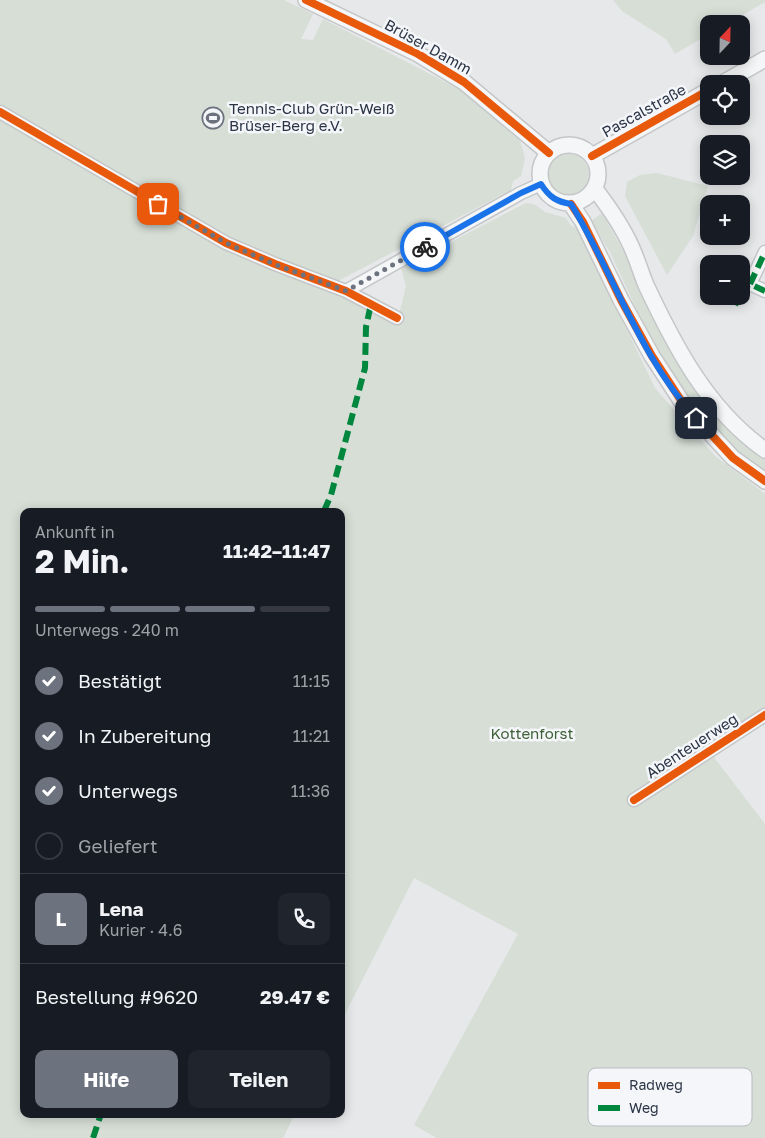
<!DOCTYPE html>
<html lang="de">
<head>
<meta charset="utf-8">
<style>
	body { margin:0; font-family:"Golos Text",sans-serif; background:#20242c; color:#f1f3f6; height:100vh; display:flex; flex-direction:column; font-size:19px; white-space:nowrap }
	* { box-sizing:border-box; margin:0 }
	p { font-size:16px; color:#9ea1a6 }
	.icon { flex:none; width:28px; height:28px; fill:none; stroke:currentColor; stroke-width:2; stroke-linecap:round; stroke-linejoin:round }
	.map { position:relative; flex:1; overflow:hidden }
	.sheet { position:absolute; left:20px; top:508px; width:325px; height:610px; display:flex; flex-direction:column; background:#171b24; border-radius:10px; box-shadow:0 2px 12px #0003 }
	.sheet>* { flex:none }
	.needle { width:32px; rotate:22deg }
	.tools { position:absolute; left:700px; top:15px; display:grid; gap:10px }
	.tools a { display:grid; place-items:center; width:50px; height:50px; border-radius:10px; background:#171b24; box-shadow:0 2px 12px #0003; font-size:25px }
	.pin { position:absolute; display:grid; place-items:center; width:42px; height:42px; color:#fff; margin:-21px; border-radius:10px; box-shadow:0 2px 8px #0006 }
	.courier { position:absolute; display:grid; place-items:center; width:50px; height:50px; margin:-25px; border:4px solid #1a73e8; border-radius:50%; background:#fff; color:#222; box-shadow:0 1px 6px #0007 }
	.head em { font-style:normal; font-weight:700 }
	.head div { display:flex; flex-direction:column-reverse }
	.head { display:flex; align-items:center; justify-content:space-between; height:85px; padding:0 15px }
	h1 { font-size:32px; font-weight:700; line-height:38px }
	.bar { display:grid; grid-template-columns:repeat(4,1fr); gap:8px 5px; align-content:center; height:60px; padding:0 15px }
	.bar i { height:6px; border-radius:4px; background:#363941 }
	.bar .on { background:#6c737f }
	.bar p { grid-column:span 4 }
	.line { display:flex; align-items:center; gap:12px; padding:0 15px; border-top:1px solid #363941 }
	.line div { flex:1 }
	.round { display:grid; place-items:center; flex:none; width:52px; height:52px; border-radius:10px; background:#20242c }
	ol { padding:0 15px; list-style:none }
	li { display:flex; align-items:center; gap:15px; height:55px }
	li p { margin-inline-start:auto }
	li .icon { padding:5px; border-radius:50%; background:#6c737f; color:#fff; stroke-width:4 }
	li:last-child { color:#9ea1a6 }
	li i { width:28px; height:28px; border:2px solid #363941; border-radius:50% }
	.action { display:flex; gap:10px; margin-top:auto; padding:10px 15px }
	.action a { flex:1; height:58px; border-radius:10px; background:#6c737f; color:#fff; font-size:20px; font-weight:700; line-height:58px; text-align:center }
	.action a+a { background:#20242c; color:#f1f3f6 }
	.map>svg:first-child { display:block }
	.green { fill:#d6ded6 }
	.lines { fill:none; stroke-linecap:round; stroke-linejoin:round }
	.minor-casing { stroke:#c4c6c8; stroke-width:15 }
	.tertiary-casing { stroke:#c4c6c8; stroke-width:18 }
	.minor { stroke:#f5f6f7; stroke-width:12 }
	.tertiary { stroke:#f5f6f7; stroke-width:15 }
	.quiet { stroke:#00873e; stroke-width:6; stroke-dasharray:12 6; stroke-linecap:butt }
	.cycleway-casing { stroke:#f4f6f9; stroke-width:11 }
	.cycleway { stroke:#e8590c; stroke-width:8 }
	.done { stroke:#6c737f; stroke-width:5; stroke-dasharray:0 9 }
	.route { stroke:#1a73e8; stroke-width:6 }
	.labels { text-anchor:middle; stroke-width:5; stroke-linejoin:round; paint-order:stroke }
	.street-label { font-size:15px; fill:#2b3445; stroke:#f4f6f9 }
	.poi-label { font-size:15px; fill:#2b3445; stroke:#f4f6f9; text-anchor:start }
	.park-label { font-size:15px; fill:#3f6138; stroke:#f4f6f9 }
	.key { fill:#f4f6f9; stroke:#b8bcc3; stroke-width:1 }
	.key-label { font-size:14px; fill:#2b3445 }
</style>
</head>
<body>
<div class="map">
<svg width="765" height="1138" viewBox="0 0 765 1138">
	<rect width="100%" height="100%" fill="#e6e8ea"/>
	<path class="green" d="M0,0H284L313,14L301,39L313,40L323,19L459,89L520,141L525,158L521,176L513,181L511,190L340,280L334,292L399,315L406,286L401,268L526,203L534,204L545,212L566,218L571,226L578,228L655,388L715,456L765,494V723L713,756L765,824V1138H437L414,1125L518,934L414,878L341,1022V511H24V1114H295L283,1138H0Z
		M613,0H765V2L727,24H709V34L675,54L666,39L622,11Z
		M547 175a21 21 0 1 1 42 0a21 21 0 1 1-42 0Z
		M657,173L708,186L693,236L667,275L625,196L627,182L640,175Z
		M602,213L626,256L659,328L684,372L754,450L765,458V475L730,446L690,403L652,343L610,252L591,221Z"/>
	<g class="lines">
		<g class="minor-casing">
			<path id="minor" d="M0,112L226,243L275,264L346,291L397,318
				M750,284L765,252
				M346,291L521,193L541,184
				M741,293L745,287L750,284L765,291
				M634,800L765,715"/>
		</g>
		<g class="tertiary-casing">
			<path id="tertiary" d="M306,0L418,54L464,82L549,153
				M721,84L765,59
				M540 174a29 29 0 1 1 58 0a29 29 0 1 1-58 0Z
				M592,156L709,90
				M595,189C608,206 622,226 631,246C637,259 641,273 646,285C675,347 708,410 765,450
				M571,204L583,222L621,300L652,356L684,405L733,458L765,481"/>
		</g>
		<use href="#minor" class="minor"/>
		<use href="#tertiary" class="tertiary"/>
		<path class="quiet" d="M750,284L765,252
			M741,293L745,287L750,284L765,291
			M735,305L740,296
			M324,511L331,495L365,368L366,327L371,304
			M93,1138L101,1114"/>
		<g class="cycleway-casing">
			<path id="cycleway" d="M306,0L418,54L464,82L549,153
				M0,112L226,243L275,264L346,291L397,318
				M592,156L709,90
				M571,204L583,222L621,300L652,356L684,405L733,458L765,481
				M634,800L765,715"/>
		</g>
		<use href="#cycleway" class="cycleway"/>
	</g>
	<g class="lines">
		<path class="done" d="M158,204L226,243L274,264L346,291L425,247"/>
		<path class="route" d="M425,247L521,193L541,184C549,197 557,202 571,204C613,273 641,359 696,418"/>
	</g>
	<defs>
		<g id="stadium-ring" transform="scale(1.125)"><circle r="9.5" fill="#f4f6f9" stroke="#6c737f" stroke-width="1.5"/><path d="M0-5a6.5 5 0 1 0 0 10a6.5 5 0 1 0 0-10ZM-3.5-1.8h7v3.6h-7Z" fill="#6c737f"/></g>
	</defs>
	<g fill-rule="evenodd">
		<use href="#stadium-ring" x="213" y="118"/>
	</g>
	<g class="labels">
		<g class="street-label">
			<text transform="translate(428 47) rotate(29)" y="5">Brüser Damm</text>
			<text transform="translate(644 111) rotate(-29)" y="5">Pascalstraße</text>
			<text transform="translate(692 746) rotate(-33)" y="5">Abenteuerweg</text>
		</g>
		<g class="poi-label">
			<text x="229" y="114">Tennis-Club Grün-Weiß<tspan x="229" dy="17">Brüser-Berg e.V.</tspan></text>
		</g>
		<g class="park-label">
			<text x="532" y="739">Kottenforst</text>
		</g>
	</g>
	<rect x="588" y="1068" width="164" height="58" rx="8" class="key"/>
	<rect x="598" y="1082" width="22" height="7" fill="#e8590c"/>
	<rect x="598" y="1105" width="22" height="6" fill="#00873e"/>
	<g class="key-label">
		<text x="629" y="1090">Radweg</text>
		<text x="629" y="1113">Weg</text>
	</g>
</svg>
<div class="tools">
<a><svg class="needle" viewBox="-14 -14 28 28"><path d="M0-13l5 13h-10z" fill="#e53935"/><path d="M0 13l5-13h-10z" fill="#9ea1a6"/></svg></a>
<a><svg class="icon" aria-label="locate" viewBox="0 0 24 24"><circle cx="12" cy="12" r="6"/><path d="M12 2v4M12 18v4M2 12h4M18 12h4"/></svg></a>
<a><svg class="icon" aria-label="layers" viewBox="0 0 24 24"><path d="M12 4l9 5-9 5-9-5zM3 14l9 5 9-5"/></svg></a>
<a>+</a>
<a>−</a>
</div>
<div class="pin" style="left:158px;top:204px;background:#ea580c"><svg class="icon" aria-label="bag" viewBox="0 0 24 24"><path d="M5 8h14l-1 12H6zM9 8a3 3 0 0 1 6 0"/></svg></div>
<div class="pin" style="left:696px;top:418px;background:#1f2937"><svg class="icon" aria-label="home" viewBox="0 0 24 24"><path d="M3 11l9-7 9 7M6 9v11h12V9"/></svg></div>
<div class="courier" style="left:425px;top:247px"><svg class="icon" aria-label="bike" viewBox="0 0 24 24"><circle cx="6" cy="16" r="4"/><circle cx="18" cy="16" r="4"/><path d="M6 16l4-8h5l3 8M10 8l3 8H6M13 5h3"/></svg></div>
<section class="sheet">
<div class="head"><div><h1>2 Min.</h1><p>Ankunft in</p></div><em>11:42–11:47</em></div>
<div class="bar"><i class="on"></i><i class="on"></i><i class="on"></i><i></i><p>Unterwegs · 240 m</p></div>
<ol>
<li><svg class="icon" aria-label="check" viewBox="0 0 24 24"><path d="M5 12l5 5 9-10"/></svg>Bestätigt<p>11:15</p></li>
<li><svg class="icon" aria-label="check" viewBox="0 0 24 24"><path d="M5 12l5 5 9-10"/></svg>In Zubereitung<p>11:21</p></li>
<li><svg class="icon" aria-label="check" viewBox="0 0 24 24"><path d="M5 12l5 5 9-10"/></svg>Unterwegs<p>11:36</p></li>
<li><i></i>Geliefert</li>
</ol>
<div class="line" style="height:90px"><b class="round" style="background:#6c737f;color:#fff">L</b><div><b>Lena</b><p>Kurier · 4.6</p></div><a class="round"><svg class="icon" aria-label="phone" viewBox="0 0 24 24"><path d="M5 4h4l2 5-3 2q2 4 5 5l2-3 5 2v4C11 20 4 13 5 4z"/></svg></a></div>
<div class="line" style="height:65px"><div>Bestellung #9620</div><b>29.47 €</b></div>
<div class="action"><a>Hilfe</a><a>Teilen</a></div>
</section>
</div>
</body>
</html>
